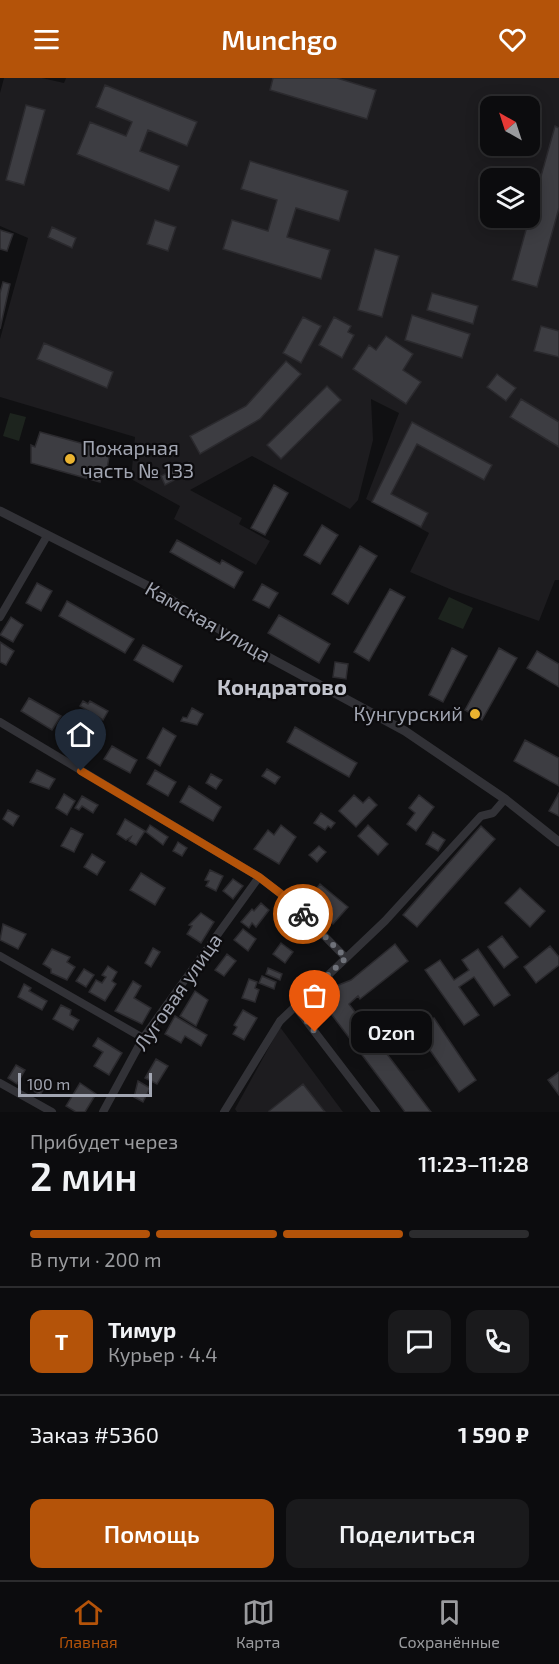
<!DOCTYPE html>
<html lang="ru">
<head>
<meta charset="utf-8">
<style>
	body { margin:0; font-family:"Exo 2",sans-serif; background:#1a1a1c; color:#f1f3f6; height:100vh; display:flex; flex-direction:column; font-size:22px; white-space:nowrap }
	* { box-sizing:border-box; margin:0 }
	p { font-size:20px; color:#9a9b9e }
	.icon { flex:none; width:33px; height:33px; fill:none; stroke:currentColor; stroke-width:2; stroke-linecap:round; stroke-linejoin:round }
	.map { position:relative; height:1034px; overflow:hidden }
	.drawer { display:flex; flex-direction:column; background:#0c0c0e; flex:1 }
	.drawer>* { flex:none }
	.needle { width:39px; rotate:321deg }
	.tools { position:absolute; left:480px; top:18px; display:grid; gap:12px }
	.tools a { display:grid; place-items:center; width:60px; height:60px; border-radius:12px; background:#0c0c0e; box-shadow:0 3px 15px #0003,0 0 0 2px #2c2c2e; font-size:30px }
	.scale { position:absolute; left:18px; bottom:15px; width:134px; box-sizing:border-box; padding-left:6px; border:3px solid #a2a6b2; border-top:0; font-size:16px; line-height:21px; white-space:nowrap; color:#a2a6b2; -webkit-text-stroke:4px #0c0b0d; paint-order:stroke }
	.pin { position:absolute; display:grid; place-items:center; width:51px; height:51px; color:#fff; margin:-62px -26px; border-radius:50% 50% 50% 0; rotate:-45deg; box-shadow:0 0 6px #0007 }
	.pin .icon { rotate:45deg }
	.courier { position:absolute; display:grid; place-items:center; width:60px; height:60px; margin:-30px; border:4px solid #b45309; border-radius:50%; background:#fff; color:#222; box-shadow:0 2px 8px #0007 }
	.bubble { position:absolute; height:42px; border-radius:12px; background:#0c0c0e; box-shadow:0 3px 15px #0003,0 0 0 2px #2c2c2e; font-size:20px; font-weight:600; line-height:42px; text-align:center }
	.headline em { font-style:normal; font-weight:600 }
	.headline div { display:flex; flex-direction:column-reverse }
	.headline { display:flex; align-items:center; justify-content:space-between; height:102px; padding:0 30px }
	h1 { font-size:39px; font-weight:600; line-height:45px }
	.bar { display:grid; grid-template-columns:repeat(4,1fr); gap:9px 6px; align-content:center; height:72px; padding:0 30px }
	.bar i { height:8px; border-radius:4px; background:#2c2c2e }
	.bar .on { background:#b45309 }
	.bar p { grid-column:span 4 }
	.line { display:flex; align-items:center; gap:15px; padding:0 30px; border-top:2px solid #2c2c2e }
	.line div { flex:1 }
	.round { display:grid; place-items:center; flex:none; width:63px; height:63px; border-radius:12px; background:#1a1a1c }
	.button { display:flex; gap:12px; margin-top:auto; padding:12px 30px }
	.button a { flex:1; height:69px; border-radius:12px; background:#b45309; color:#fff; font-size:24px; font-weight:600; line-height:69px; text-align:center }
	.button a+a { background:#1a1a1c; color:#f1f3f6 }
	header { display:flex; justify-content:space-between; align-items:center; height:78px; padding:0 30px; background:#b45309; color:#fff; font-size:27px; font-weight:600 }
	.dock { display:flex; justify-content:space-around; align-items:center; height:84px; border-top:2px solid #2c2c2e; background:#0c0c0e; font-size:16px; color:#9a9b9e }
	.dock a { display:grid; justify-items:center; gap:3px }
	.dock .on { color:#b45309 }
	.map>svg:first-child { display:block }
	.built { fill:#1d1c1f; fill-rule:evenodd }
	.green { fill:#1d241e }
	.building { fill:#3d3d42; stroke:#2b2a2e; stroke-width:1.5 }
	.lines { fill:none; stroke-linecap:round; stroke-linejoin:round }
	.minor { stroke:#323237; stroke-width:8 }
	.tertiary { stroke:#323237; stroke-width:9 }
	.done { stroke:#6f727a; stroke-width:6; stroke-dasharray:0 10.8 }
	.route { stroke:#b45309; stroke-width:8 }
	.poi-dot { fill:#eab330; stroke:#0c0b0d; stroke-width:2 }
	.labels { text-anchor:middle; stroke-width:4.5; stroke-linejoin:round; paint-order:stroke }
	.poi-label { font-size:20px; fill:#a2a6b2; stroke:#0c0b0d; text-anchor:start }
	.street-label { font-size:20px; fill:#a2a6b2; stroke:#0c0b0d }
	.quarter-label { font-size:22px; font-weight:bold; fill:#c3c5ce; stroke:#0c0b0d }
</style>
</head>
<body>
<header><svg class="icon" aria-label="menu" viewBox="0 0 24 24"><path d="M4 6h16M4 12h16M4 18h16"/></svg>Munchgo<svg class="icon" aria-label="heart" viewBox="0 0 24 24"><path d="M12 20l-8-8c-3-5 5-10 8-4 3-6 11-1 8 4z"/></svg></header>
<div class="map">
<svg width="559" height="1034" viewBox="0 0 559 1034">
	<rect width="100%" height="100%" fill="#101012"/>
	<path class="built" d="M4,0H42L64,5L66,0H559V502H555L539,543L452,512L410,494L429,455L366,421L399,335L371,321L373,362L358,422L350,431L252,378L190,412L242,440L239,446L270,463L256,487L174,441L180,428L131,401L135,359L0,319V261L28,160L0,148V15ZM490,28H530V68H490ZM490,100H530V140H490Z
		M280,949L343,1034H237L235,1031Z"/>
	<path class="green" d="M10,335L26,339L19,363L3,358Z
		M449,519L473,530L463,551L438,541Z"/>
	<path class="building" d="M273,0H337L376,12L367,41L270,12Z
		M105,7L197,44L187,68L148,52L140,73L179,88L169,113L77,76L90,44L126,58L132,44L96,29Z
		M26,27L45,32L24,107L6,102Z
		M555,48L559,50V130L537,209L512,202Z
		M250,83L348,113L339,143L296,130L287,159L330,172L321,201L223,171L232,142L268,153L277,122L241,111Z
		M155,142L176,149L168,173L147,166Z
		M52,149L76,160L72,170L48,159Z
		M0,152L13,156L7,173L0,171Z
		M375,171L399,178L382,239L358,232Z
		M3,204L10,206L0,251V215Z
		M432,215L478,228L473,246L427,232Z
		M412,237L470,256L462,280L405,262Z
		M303,239L321,248L301,285L283,275Z
		M334,239L351,248L348,254L354,257L342,280L319,267Z
		M541,248L559,253V279L534,273Z
		M386,258L413,276L403,292L421,304L406,326L353,291L369,267L376,272Z
		M44,265L113,294L107,310L37,281Z
		M286,283L301,296L260,341L200,376L190,358L246,328Z
		M497,296L516,310L506,323L487,309Z
		M327,308L341,322L281,381L267,367Z
		M521,321L559,344V369L510,339Z
		M412,344L492,387L484,402L417,366L391,416L428,435L421,449L372,424Z
		M40,354L110,373L106,397L102,396L100,404L31,385V367L35,369Z
		M189,384L193,392L165,407L161,398Z
		M274,407L288,415L265,457L251,450Z
		M322,447L338,457L320,486L304,477Z
		M177,462L220,486L222,482L243,494L234,510L170,474Z
		M360,468L377,478L348,526L332,516Z
		M37,505L52,513L41,533L26,525Z
		M262,506L278,515L269,530L253,522Z
		M390,511L405,519L369,583L354,574Z
		M67,523L134,561L125,575L59,538Z
		M279,537L330,566L319,585L268,555Z
		M11,539L23,547L13,564L0,557Z
		M0,564L14,573L6,587L0,584Z
		M143,567L182,588L173,604L134,582Z
		M452,570L467,578L443,624L429,617Z
		M499,570L517,580L482,642L465,632Z
		M537,573L559,586V609L527,590Z
		M335,584L348,586L346,601L333,599Z
		M29,620L61,638L52,652L21,633Z
		M83,623L88,626L90,623L108,633L103,642L80,628Z
		M192,630L203,636L197,647L181,643L183,639L187,640Z
		M71,643L98,660L89,674L62,658Z
		M295,649L357,685L349,699L287,664Z
		M163,650L176,658L160,688L147,680Z
		M525,662L559,680V708L514,683Z
		M112,668L137,682L130,695L104,681Z
		M267,691L280,699L275,706L262,698Z
		M37,692L55,701L49,711L30,704Z
		M155,692L176,704L168,718L147,706Z
		M211,696L222,702L216,711L206,705Z
		M189,708L221,729L213,743L180,724Z
		M559,715V738L549,733Z
		M64,716L75,723L67,737L56,730Z
		M354,717L363,725L369,719L377,727L356,749L339,733Z
		M419,717L434,729L416,753L407,746L415,735L409,730Z
		M82,718L98,727L93,735L82,728L79,732L75,730Z
		M8,732L19,738L13,748L3,741Z
		M321,735L335,745L331,750L328,748L325,752L314,745Z
		M125,741L145,753L136,767L129,763L131,759L126,762L117,756Z
		M150,747L168,759L163,767L146,754Z
		M281,747L296,759L279,786L254,771L268,752L274,757Z
		M368,747L388,766L378,777L358,758Z
		M481,748L495,761L417,849L403,837Z
		M71,750L83,756L74,774L61,768Z
		M433,754L445,762L438,773L426,766Z
		M178,764L187,770L182,778L173,773Z
		M319,768L326,774L317,784L309,777Z
		M92,776L105,784L97,797L84,789Z
		M210,792L223,798L216,813L206,808L209,803L205,802Z
		M141,795L165,810L155,827L130,812Z
		M233,801L243,808L233,821L223,813Z
		M320,806L348,829L333,846L306,824Z
		M520,810L545,833L530,849L505,825Z
		M261,825L269,832L256,849L252,845L249,850L241,844L252,831L254,833Z
		M201,835L214,844L201,865L187,856L192,848L189,847Z
		M3,846L26,856L18,871L0,862Z
		M243,851L256,861L248,873L234,862Z
		M502,858L518,879L504,890L488,869Z
		M281,865L293,874L285,885L273,876Z
		M395,866L408,883L360,921L358,918L349,926L431,1034H405L332,937L331,910L351,902Z
		M550,868L559,879V887L536,905L524,889Z
		M153,870L160,874L151,889L145,885Z
		M52,871L70,879L67,884L75,889L67,902L51,895V891L43,886Z
		M478,871L510,917L494,928L474,899L459,909L479,937L464,947L425,892L440,882L454,902L469,892L462,882Z
		M227,876L236,883L224,898L215,892Z
		M108,888L117,894L112,903L116,906L105,923L89,914L96,902L102,905L106,899L102,897Z
		M268,890L282,896L280,902L266,896Z
		M84,891L94,897L86,909L76,903Z
		M262,898L276,904L274,911L259,905Z
		M249,901L257,904L255,910L259,912L255,924L242,920Z
		M133,903L141,908L134,920L151,930L142,946L115,933Z
		M24,906L31,910L29,913L47,923L42,932L18,919Z
		M195,913L208,922L196,948L180,938Z
		M61,927L71,932L70,937L79,942L73,952L53,941Z
		M243,932L257,940L244,962L233,956L237,949L234,947Z
		M175,938L207,957L201,968L185,958L181,965L165,956Z
		M434,940L476,1002L459,1014L416,952Z
		M98,960L122,975L109,997L94,988L103,974L93,968Z
		M156,981L168,988L157,1006L145,1000Z
		M16,987L25,992L17,1006L8,1000Z
		M559,994V1017L548,1002Z
		M38,1002L46,1007L40,1017L32,1012Z
		M138,1003L150,1010L143,1024L134,1019Z
		M80,1005L96,1016L85,1034H76L66,1028Z
		M303,1006L325,1034H269V1033Z"/>
	<g class="lines">
		<path class="minor" d="M0,539L47,458
			M0,644L259,799L289,822L346,880
			M0,878L143,960
			M295,928L376,1034
			M0,1005L52,1034
			M103,1034L143,960L259,799
			M224,1034L280,943L385,843L481,738L493,735L505,721"/>
		<path class="tertiary" d="M0,433L150,509L242,565L405,653L505,721L559,764"/>
	</g>
	<g class="lines">
		<path class="done" d="M303,836L346,880L295,928L315,954"/>
		<path class="route" d="M81,693L259,799L289,822L303,836"/>
	</g>
	<g class="poi-dot">
		<circle cx="70" cy="381" r="6"/>
		<circle cx="475" cy="636" r="6"/>
	</g>
	<g class="labels">
		<g class="poi-label">
			<text x="82" y="377">Пожарная<tspan x="82" dy="23">часть № 133</tspan></text>
			<text x="463" y="643" text-anchor="end">Кунгурский</text>
		</g>
		<g class="street-label">
			<text transform="translate(208 544) rotate(30)" y="7">Камская улица</text>
			<text transform="translate(178 914) rotate(-55)" y="7">Луговая улица</text>
		</g>
		<g class="quarter-label">
			<text x="282" y="617">Кондратово</text>
		</g>
	</g>
</svg>
<div class="tools">
<a><svg class="needle" viewBox="-14 -14 28 28"><path d="M0-13l5 13h-10z" fill="#e53935"/><path d="M0 13l5-13h-10z" fill="#9a9b9e"/></svg></a>
<a><svg class="icon" aria-label="layers" viewBox="0 0 24 24"><path d="M12 4l9 5-9 5-9-5zM3 14l9 5 9-5"/></svg></a>
</div>
<div class="scale">100 m</div>
<div class="pin" style="left:315px;top:954px;background:#ea580c"><svg class="icon" aria-label="bag" viewBox="0 0 24 24"><path d="M5 8h14l-1 12H6zM9 8a3 3 0 0 1 6 0"/></svg></div>
<div class="pin" style="left:81px;top:693px;background:#1f2937"><svg class="icon" aria-label="home" viewBox="0 0 24 24"><path d="M3 11l9-7 9 7M6 9v11h12V9"/></svg></div>
<div class="courier" style="left:303px;top:836px"><svg class="icon" aria-label="bike" viewBox="0 0 24 24"><circle cx="6" cy="16" r="4"/><circle cx="18" cy="16" r="4"/><path d="M6 16l4-8h5l3 8M10 8l3 8H6M13 5h3"/></svg></div>
<div class="bubble" style="left:351px;top:933px;width:81px">Ozon</div>
</div>
<section class="drawer">
<div class="headline"><div><h1>2 мин</h1><p>Прибудет через</p></div><em>11:23–11:28</em></div>
<div class="bar"><i class="on"></i><i class="on"></i><i class="on"></i><i></i><p>В пути · 200 m</p></div>
<div class="line" style="height:108px"><b class="round" style="background:#b45309;color:#fff">Т</b><div><b>Тимур</b><p>Курьер · 4.4</p></div><a class="round"><svg class="icon" aria-label="chat" viewBox="0 0 24 24"><path d="M4 5h16v11H9l-5 4z"/></svg></a><a class="round"><svg class="icon" aria-label="phone" viewBox="0 0 24 24"><path d="M5 4h4l2 5-3 2q2 4 5 5l2-3 5 2v4C11 20 4 13 5 4z"/></svg></a></div>
<div class="line" style="height:78px"><div>Заказ #5360</div><b>1 590 ₽</b></div>
<div class="button"><a>Помощь</a><a>Поделиться</a></div>
</section>
<nav class="dock">
<a class="on"><svg class="icon" aria-label="home" viewBox="0 0 24 24"><path d="M3 11l9-7 9 7M6 9v11h12V9"/></svg>Главная</a>
<a><svg class="icon" aria-label="map" viewBox="0 0 24 24"><path d="M3 6l6-2 6 2 6-2v14l-6 2-6-2-6 2zM9 4v14M15 6v14"/></svg>Карта</a>
<a><svg class="icon" aria-label="saved" viewBox="0 0 24 24"><path d="M7 4h10v16l-5-4-5 4z"/></svg>Сохранённые</a>
</nav>
</body>
</html>
